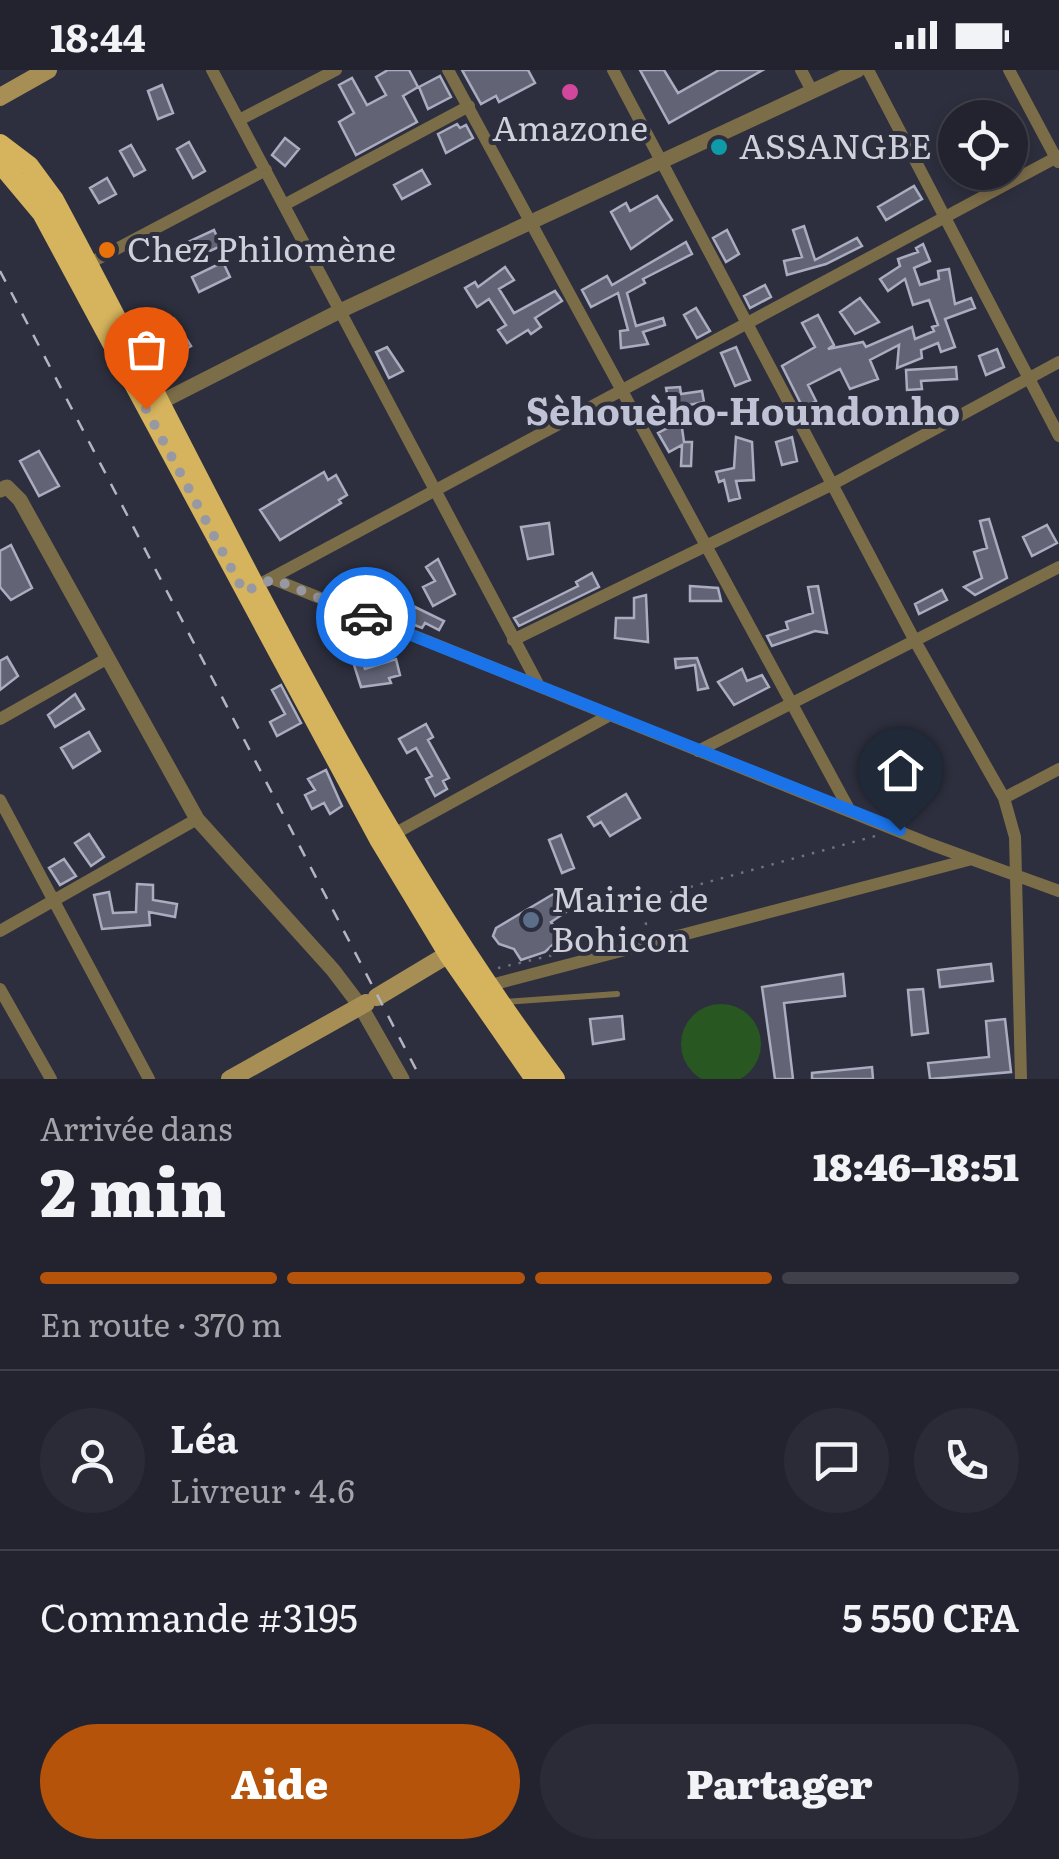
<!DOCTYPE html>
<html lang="fr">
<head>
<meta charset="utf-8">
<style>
	body { margin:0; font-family:Literata,serif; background:#2a2b36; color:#f1f3f6; height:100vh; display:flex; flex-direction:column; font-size:38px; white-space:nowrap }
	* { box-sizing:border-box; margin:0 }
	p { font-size:32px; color:#a2a4aa }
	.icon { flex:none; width:55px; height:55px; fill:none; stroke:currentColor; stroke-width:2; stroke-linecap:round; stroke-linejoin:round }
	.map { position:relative; height:1009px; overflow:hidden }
	.side { display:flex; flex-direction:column; background:#22232e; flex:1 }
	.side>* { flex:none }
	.controls { position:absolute; left:938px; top:30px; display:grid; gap:20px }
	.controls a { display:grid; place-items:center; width:90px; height:90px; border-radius:50%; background:#22232e; box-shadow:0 5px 15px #0003,0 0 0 2px #3f404a; font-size:50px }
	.pin { position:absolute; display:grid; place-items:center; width:85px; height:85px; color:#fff; margin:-102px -42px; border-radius:50% 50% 50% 0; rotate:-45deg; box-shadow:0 0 10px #0007 }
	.pin .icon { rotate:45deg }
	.courier { position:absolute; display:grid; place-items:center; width:100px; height:100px; margin:-50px; border:8px solid #1a73e8; border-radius:50%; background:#fff; color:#222; box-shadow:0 2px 12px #0007 }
	.head em { font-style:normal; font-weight:800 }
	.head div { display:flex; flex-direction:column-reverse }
	.head { display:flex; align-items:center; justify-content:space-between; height:170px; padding:0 40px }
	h1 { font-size:65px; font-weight:800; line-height:75px }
	.bar { display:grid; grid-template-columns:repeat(4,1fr); gap:15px 10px; align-content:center; height:120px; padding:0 40px }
	.bar i { height:12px; border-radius:8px; background:#3f404a }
	.bar .active { background:#b45309 }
	.bar p { grid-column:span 4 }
	.line { display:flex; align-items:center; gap:25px; padding:0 40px; border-top:2px solid #3f404a }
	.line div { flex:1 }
	.round { display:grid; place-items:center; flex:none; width:105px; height:105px; border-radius:52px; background:#2a2b36 }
	.cta { display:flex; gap:20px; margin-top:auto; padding:20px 40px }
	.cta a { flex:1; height:115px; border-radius:60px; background:#b45309; color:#fff; font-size:40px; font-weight:800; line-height:115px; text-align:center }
	.cta a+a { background:#2a2b36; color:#f1f3f6 }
	.status { display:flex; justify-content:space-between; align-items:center; height:70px; padding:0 50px; background:#22232e; direction:ltr }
	.status svg { height:28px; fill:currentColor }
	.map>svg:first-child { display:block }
	.green { fill:#295721 }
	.building { fill:#626476; stroke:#aaacbf; stroke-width:2.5 }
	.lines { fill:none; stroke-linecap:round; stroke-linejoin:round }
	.path { stroke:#71727f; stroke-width:2.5; stroke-dasharray:2.5 8; stroke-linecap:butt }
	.service { stroke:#7c6d49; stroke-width:6 }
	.minor { stroke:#7c6d49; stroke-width:12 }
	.tertiary { stroke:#7c6d49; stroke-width:15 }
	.secondary { stroke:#a68e54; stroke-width:18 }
	.trunk { stroke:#d6b45e; stroke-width:20 }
	.rail { stroke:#b3b4bf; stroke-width:2.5; stroke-dasharray:12 12; stroke-linecap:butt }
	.done { stroke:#9698a3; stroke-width:10; stroke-dasharray:0 18 }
	.route { stroke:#1a73e8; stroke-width:12 }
	.hotel-dot { fill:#d1479c; stroke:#2d2f3e; stroke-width:4 }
	.culture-dot { fill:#0f9aa8; stroke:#2d2f3e; stroke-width:4 }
	.food-dot { fill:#e8710a; stroke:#2d2f3e; stroke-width:4 }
	.service-dot { fill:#5c6f8a; stroke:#2d2f3e; stroke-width:4 }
	.labels { text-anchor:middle; stroke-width:8; stroke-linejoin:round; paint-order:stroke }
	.poi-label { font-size:35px; fill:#cfd0da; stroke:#2d2f3e; text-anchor:start }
	.neighbourhood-label { font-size:38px; font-weight:bold; fill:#c0c3d6; stroke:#2d2f3e }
</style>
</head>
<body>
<div class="status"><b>18:44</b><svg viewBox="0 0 49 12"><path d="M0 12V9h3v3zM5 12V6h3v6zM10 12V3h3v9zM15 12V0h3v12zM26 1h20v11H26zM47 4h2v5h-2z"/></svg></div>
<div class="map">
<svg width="1059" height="1009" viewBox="0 0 1059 1009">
	<rect width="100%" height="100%" fill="#2d2f3e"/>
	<path class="green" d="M681 974a40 40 0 1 1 80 0a40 40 0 1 1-80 0Z"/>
	<path class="building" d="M388,0H409L418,17L403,26L417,52L356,85L339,52L354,43L339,15L352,8L367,35L386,25L376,7Z
		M462,0H528L535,13L499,32L496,26L481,34Z
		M640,0H664L678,23L719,0H763L669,53Z
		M440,6L451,27L428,39L419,17Z
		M162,15L173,43L158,49L148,21Z
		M457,54L460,58L466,55L473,68L446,83L438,64Z
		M285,68L299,79L285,96L272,85Z
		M189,72L205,101L193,108L177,79Z
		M131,75L145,100L134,106L120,81Z
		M422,100L430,114L402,129L394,115Z
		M107,108L116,124L99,133L90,118Z
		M914,116L922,129L886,150L878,137Z
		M657,126L672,150L631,179L611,142L626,133L630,141Z
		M804,156L815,190L857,168L862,176L826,194L787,205L784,191L802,187L793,160Z
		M214,160L221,176L184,193L177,177Z
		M727,160L739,184L726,192L713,168Z
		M686,172L692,184L643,209L645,213L627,223L636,256L663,248L665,255L643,262L648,274L621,278L620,261L628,260L618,223L591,237L582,220L607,206L612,215Z
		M923,174L930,191L914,198L920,215L939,209L938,201L949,199L955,234L971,228L975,238L945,249L955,277L941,282L938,273L921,280L922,288L897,298L899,275L870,290L878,309L850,319L840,299L808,315L816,331L803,338L782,296L815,277L802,253L818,245L834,275L828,279L863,272L866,277L912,257L915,269L934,261L932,257L938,255L929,230L913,235L905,209L888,221L880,209L900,196L898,189L918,182L916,178Z
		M223,192L230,207L199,222L192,207Z
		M505,197L514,210L499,219L514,243L555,221L562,231L535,248L541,257L531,264L528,260L507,273L498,260L506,255L489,229L477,237L465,218L475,212L478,217Z
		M765,215L771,227L750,238L744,226Z
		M860,228L879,252L855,264L840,242Z
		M696,238L710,261L697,268L684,245Z
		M174,249L191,276L156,296L142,267Z
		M387,277L403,301L389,308L376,282Z
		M736,277L750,310L735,316L721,283Z
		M997,279L1004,297L986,305L979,286Z
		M956,297L957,309L921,311L922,319L907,320L906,300Z
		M680,317L681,324L702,321L704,332L679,337L684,372H692L691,396H681L682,375L669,382L658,363L673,355L666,318Z
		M736,367L752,372L754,410L736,411L740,428L729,431L724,410L719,412L716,402L734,398Z
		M792,367L797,391L782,395L776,372Z
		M39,381L59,416L39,426L20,391Z
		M324,402L328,410L336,405L347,425L339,430L341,433L280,470L260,440Z
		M989,449L1007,508L975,525L964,517L982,508L974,482L987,478L980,451Z
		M549,453L553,484L528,489L521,457Z
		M1047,455L1057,473L1032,486L1023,467Z
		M11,475L32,518L11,530L0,517V481Z
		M438,489L455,524L433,536L423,517L435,511L426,497Z
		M592,503L599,517L519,556L514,548L578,516L576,512Z
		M690,516L718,518L721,531H690Z
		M818,516L827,563L815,561L772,576L767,566L788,559L786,552L813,543L808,517Z
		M942,520L947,530L919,544L915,534Z
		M646,525L648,572L615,568L616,548H634V528Z
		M415,537L444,551L439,560L425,553L422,558L407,552Z
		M7,587L18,606L0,620V591Z
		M697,588L705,610L708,618L698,620L695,595L676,598L675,589Z
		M396,589L400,605L389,608L391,613L361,617L354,595L363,593L365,599Z
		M742,599L747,611L762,605L769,617L734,635L718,612Z
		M281,615L301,653L277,666L270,652L285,644L272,620Z
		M75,624L84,639L55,657L48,645Z
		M426,654L433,667L428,670L449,708L443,711L447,719L435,726L426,709L432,706L416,678L407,683L399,669Z
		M89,662L100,681L73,698L61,678Z
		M326,700L342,736L330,744L324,733L312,739L305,725L315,720L308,709Z
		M626,724L640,748L610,766L601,752L594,756L588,747Z
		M89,764L104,787L91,796L75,773Z
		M561,765L574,798L562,803L549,770Z
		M64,789L76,806L60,815L49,798Z
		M137,814L153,815V830L177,834L175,847L149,842L150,855L102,859L94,825L109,822L113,843L136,842Z
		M555,823L564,825L569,834L566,842L551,852L561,867L545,882L521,890L514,879L499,874L493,866L496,858Z
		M991,894L993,911L940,917L938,900Z
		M843,904L845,926L784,933L793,1009H775L762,917Z
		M923,919L928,963L912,965L908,920Z
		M622,946L624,969L593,974L590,949Z
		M1005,949L1011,1002L930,1009L928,993L989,987L986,951Z
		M872,997L873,1009H812V1003Z"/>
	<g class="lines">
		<path class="path" d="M639,863L646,854L640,841L650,828L879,765
			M498,898L583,878"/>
		<path class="service" d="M506,932L617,924"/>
		<path class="minor" d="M212,0L537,612
			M448,0L850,741
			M613,0L915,571L1004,728L1015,767L1021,1009
			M801,0L812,21
			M868,0L1059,366
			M1009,0L1058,92
			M239,50L336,0
			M284,135L469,36
			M88,194L266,100
			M273,509L930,774L1059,821
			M251,519L1059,86
			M513,570L833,414L1059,292
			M0,649L106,589
			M698,681L1059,497
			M1004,728L1059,699
			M0,730L149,1009
			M394,764L610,645
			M0,861L197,749
			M487,916L972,789
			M0,919L51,1009"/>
		<path class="tertiary" d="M153,336L340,241L858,0
			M0,420L7,417L20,430L197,749L333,900L361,937L402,1009"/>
		<path class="secondary" d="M0,27L48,0
			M377,927L457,879
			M230,1009L366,933"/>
		<path class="trunk" d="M0,74L29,96L54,130C213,426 353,739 555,1009
			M0,93L42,143L379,769L449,885L535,1009"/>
		<path class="rail" d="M0,201L421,1009"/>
	</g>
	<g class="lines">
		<path class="done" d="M146,339L244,522L273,509L366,547"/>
		<path class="route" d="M366,547L900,760"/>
	</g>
	<circle class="hotel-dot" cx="570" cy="22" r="10"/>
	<circle class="culture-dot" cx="719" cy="77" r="10"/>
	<circle class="food-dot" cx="107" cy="180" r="10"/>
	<circle class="service-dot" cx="531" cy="850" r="10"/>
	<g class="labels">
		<g class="poi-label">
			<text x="570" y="71" text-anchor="middle">Amazone</text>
			<text x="739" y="89">ASSANGBE</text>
			<text x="127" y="192">Chez Philomène</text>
			<text x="551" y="842">Mairie de<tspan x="551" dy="40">Bohicon</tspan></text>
		</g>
		<g class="neighbourhood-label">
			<text x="743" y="355">Sèhouèho-Houndonho</text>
		</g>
	</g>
</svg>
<div class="controls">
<a><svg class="icon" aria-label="locate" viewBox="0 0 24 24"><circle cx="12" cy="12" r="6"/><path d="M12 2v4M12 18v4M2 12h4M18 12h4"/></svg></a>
</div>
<div class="pin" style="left:146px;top:339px;background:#ea580c"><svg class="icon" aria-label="bag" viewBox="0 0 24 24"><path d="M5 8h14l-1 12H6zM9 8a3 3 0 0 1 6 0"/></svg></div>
<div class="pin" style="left:900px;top:760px;background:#1f2937"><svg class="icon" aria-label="home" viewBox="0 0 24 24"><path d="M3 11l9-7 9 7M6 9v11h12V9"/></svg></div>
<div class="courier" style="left:366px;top:547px"><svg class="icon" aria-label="car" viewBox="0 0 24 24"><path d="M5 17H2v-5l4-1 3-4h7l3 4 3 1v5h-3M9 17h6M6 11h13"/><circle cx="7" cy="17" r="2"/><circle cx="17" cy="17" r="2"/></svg></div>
</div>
<section class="side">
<div class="head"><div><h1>2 min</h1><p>Arrivée dans</p></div><em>18:46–18:51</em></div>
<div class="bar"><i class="active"></i><i class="active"></i><i class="active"></i><i></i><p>En route · 370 m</p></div>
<div class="line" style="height:180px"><a class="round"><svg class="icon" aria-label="person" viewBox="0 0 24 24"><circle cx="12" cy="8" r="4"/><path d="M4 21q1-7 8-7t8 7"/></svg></a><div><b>Léa</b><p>Livreur · 4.6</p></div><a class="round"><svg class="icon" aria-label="chat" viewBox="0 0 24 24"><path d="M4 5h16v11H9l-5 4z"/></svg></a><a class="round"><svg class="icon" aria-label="phone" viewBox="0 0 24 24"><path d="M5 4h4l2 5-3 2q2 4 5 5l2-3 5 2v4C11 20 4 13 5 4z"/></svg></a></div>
<div class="line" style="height:130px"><div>Commande #3195</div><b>5 550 CFA</b></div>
<div class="cta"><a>Aide</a><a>Partager</a></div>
</section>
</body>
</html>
